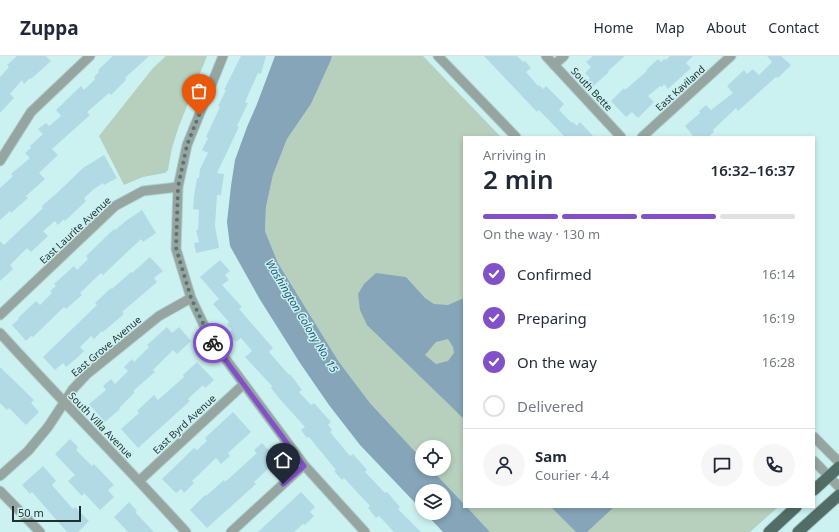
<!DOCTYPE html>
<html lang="en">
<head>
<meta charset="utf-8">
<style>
	body { margin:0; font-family:"Noto Sans",sans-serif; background:#f6f6f7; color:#1f2937; height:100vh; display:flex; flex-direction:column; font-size:15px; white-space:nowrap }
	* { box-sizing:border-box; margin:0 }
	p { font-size:13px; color:#747a83 }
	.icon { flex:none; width:22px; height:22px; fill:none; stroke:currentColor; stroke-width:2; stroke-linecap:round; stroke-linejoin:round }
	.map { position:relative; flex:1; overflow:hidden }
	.panel { position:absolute; left:463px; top:80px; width:352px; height:372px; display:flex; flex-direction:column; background:#fff; border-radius:0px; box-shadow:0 2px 6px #0003 }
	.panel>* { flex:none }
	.fabs { position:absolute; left:415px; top:384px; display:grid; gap:8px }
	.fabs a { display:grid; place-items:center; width:36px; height:36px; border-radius:50%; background:#fff; box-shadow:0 2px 6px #0003; font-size:20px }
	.scale { position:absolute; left:12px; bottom:10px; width:69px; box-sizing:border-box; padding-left:4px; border:2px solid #1f2e2e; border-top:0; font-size:11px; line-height:14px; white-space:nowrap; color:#1f2e2e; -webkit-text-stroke:3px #cbf2f1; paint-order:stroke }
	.pin { position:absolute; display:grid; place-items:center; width:34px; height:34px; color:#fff; margin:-41px -17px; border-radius:50% 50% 50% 0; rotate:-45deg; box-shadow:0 0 4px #0007 }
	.pin .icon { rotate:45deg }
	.courier { position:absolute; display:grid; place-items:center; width:40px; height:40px; margin:-20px; border:3px solid #8251ca; border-radius:50%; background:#fff; color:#222; box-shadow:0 1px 5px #0007 }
	.overview em { font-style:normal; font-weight:600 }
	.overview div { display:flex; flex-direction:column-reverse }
	.overview { display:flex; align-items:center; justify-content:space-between; height:68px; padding:0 20px }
	h1 { font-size:26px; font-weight:600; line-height:30px }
	.bar { display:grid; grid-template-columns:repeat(4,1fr); gap:6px 4px; align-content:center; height:48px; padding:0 20px }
	.bar i { height:5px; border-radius:3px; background:#e0e1e3 }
	.bar .selected { background:#8251ca }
	.bar p { grid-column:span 4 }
	.line { display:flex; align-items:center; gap:10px; padding:0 20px; border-top:1px solid #e0e1e3 }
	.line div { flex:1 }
	.round { display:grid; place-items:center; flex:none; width:42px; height:42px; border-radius:21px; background:#f6f6f7 }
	ol { padding:0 20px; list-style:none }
	li { display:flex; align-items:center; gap:12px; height:44px }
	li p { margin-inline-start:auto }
	li .icon { padding:4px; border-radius:50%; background:#8251ca; color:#fff; stroke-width:4 }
	li:last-child { color:#747a83 }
	li i { width:22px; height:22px; border:2px solid #e0e1e3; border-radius:50% }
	header { display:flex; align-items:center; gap:24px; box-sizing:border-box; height:56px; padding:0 20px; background:#fff; border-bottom:1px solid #e0e1e3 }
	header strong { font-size:19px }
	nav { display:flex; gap:22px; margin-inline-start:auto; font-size:14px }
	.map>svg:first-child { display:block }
	.green { fill:#b7d0bd }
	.water { fill:#86a5b9; fill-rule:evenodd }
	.building { fill:#b2dae5 }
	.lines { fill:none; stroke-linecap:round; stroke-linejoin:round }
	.minor-casing { stroke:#accfce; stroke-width:11 }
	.primary-casing { stroke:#accfce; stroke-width:13 }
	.minor { stroke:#96a5a0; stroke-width:9 }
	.primary { stroke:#526d65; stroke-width:11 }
	.done { stroke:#5b7372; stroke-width:4; stroke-dasharray:0 7.2 }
	.route { stroke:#8251ca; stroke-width:5 }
	.labels { text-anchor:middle; stroke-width:3; stroke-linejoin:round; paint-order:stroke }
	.street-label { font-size:10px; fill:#1f2e2e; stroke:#cbf2f1 }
	.water-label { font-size:11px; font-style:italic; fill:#235977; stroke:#cbf2f1 }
</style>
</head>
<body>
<header>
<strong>Zuppa</strong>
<nav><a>Home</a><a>Map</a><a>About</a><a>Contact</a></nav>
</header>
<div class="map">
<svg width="839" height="476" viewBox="0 0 839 476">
	<rect width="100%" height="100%" fill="#cbf2f1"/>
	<path class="green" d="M166,0H207L179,70L172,92L168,114L165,117L143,121L124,129L99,80L153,12Z
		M332,0H423L501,81H464V448L431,413H444V391H422V403L370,347L339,306L278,207L265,175L266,151L273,119L287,83L311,48L331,4Z
		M467,451H778L750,476H490Z"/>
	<path class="water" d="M275,0H332L331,4L311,48L287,83L273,119L266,151L265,175L278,207L339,306L370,347L422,403V413H431L464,448V451H467L490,476H443L425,457H444V435H422V454L360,389L329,349L300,307L259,242L230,190L227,166L231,130L235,104L247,71L257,48Z
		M376,217L406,221L425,242L434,248L448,249L464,242V363L367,269L360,254L358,238L364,228ZM448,283L453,291L454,297L448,305L436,308L425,299L436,286Z
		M551,451H614L587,476H576Z"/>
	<path class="building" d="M17,0H46L51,5L31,23L30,22L24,28L22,24L10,38L14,42L0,57V21L9,11L7,9Z
		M113,0H149L125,22L126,24L111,39L109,37L87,56L90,59L52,93L58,99L39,117L45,123L26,140L28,142L11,157L10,155L0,164V132L13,120L11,118L30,102L25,97L31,92L30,90L43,78L38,73L46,67L49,70L61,60L56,54L81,30L84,34L95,23L94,21L99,16L98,14Z
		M241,0H266L261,18L258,17L245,46L248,47L237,70L239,71L217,117L224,118L221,139H217L215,170L219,192L196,197L194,187L199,186L196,174H198L199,154L193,153L194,140L197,122H199L200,113L208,97L202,94L208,82L206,81L220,51L218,50L226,34H224Z
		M484,0H517L523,6L525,5L531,12L526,16L538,30L539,29L543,33L546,30L564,48L559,54L572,67L573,66L577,70L580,66L594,81H565L539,54L537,56Z
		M593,0H625L608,15L609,16L591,32L586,25L590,22L585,17L591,11L586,6Z
		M670,0H693L686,7L691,12L668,33L664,28L662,31L660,30L648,40L654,46L638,62L632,56L626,61L611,45L624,32L625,34L647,15L646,14L658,3L661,6L664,3L666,4Z
		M767,0H781L791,9L778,22L776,21L738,55L736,52L713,74L714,76L708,81H694L685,70L700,57L699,55L706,49L711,54L733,37L727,30L744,14L747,18L753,13L759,19L772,6Z
		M104,99L117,122L104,129L103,127L94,133L84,142L86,145L65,165L64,163L58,169L55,165L43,175L48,180L31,196L27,192L10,209L13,213L0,225V185L4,189L43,152L42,150L58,136L83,112Z
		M142,154L156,177L143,186L141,183L103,219L101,217L80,237L82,239L66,253L64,251L33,281L31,280L26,285L12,269L19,263L18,262L36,245L40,249L52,237L50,235L56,230L54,228L74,210L77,214L88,203L86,200L114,173L115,174L127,164Z
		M150,201L163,215L154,222L157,226L122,256L124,258L103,276L102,275L94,283L91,280L80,291L84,295L77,302L66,311L63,307L55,314L43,301L97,249L95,247L111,232L112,233L131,216L132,217Z
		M220,204L230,215L225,219L229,224L222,229L242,251L239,253L273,292L269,296L289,319L290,318L302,334L299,336L311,349L314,347L331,366L328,369L332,374L330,376L350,400L353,398L367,414L365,416L385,437L387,436L400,451L398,453L421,476H394L379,460L376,462L368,452L370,450L344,422L342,424L334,415L336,414L309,381L307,382L301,374L305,371L278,341L271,332L272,330L245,301L252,295L241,282L236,286L228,277L232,274L227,268L229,266L213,248L219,243L200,221Z
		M167,271L172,277L179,271L191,285L177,298L173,294L153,314L155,316L133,335L135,336L119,352L120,353L105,366L89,348L106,334L103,330L111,323L115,328L128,315L124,311L132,303L134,306L149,291L147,289Z
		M197,306L214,324L205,332L203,329L188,343L190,345L138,392L121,373L139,357L137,355L154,339L158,344L184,321L183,319Z
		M0,311L34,344L31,347L39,356L26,369L9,352L7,354L0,347Z
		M233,356L251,376L228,397L230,400L221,408L216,402L192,425L194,427L184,437L181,433L176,437L162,423L194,392L197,394L207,385L205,382Z
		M70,383L78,391L76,394L92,410L94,408L114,429L108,434L114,441L100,454L84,437L82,440L68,425L75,419L55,398Z
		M262,387L280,406L271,414L269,412L254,426L256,428L207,472L190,454L205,439L206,440L224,424L225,426L257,397L254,394Z
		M43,410L56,425L52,429L73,453L75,451L89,465L78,476H67L32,436L30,438L22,429Z
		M301,436L315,451L310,456L314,460L305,469L303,468L294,476H258Z
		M129,446L137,455L135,456L154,476H128L114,461Z"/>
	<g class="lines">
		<g class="minor-casing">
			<path id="minor" d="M223,0L187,89L178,131L176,193L191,242L210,282L304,409L365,476
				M438,0L516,81
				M546,0L621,81
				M554,9L564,0
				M642,81L731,0
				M0,105L31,56L90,0
				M0,259L115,150L143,135L178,131
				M0,277C61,344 125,409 186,476
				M814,381L839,406
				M814,405L839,431
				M0,420L28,395L48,371L73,333L87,318L159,260L191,242
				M139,425L244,328
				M0,435L40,476
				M231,476L304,409"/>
		</g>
		<g class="primary-casing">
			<path id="primary" d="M814,434L839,411
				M769,476L796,451
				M798,476L839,439"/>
		</g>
		<use href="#minor" class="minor"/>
		<use href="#primary" class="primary"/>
	</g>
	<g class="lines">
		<path class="done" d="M199,59L187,89L178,131L176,192L191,242L210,282L213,287"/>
		<path class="route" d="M213,287L304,410L283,428"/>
	</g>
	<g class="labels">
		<g class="street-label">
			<text transform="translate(680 32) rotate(-42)" y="4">East Kaviland</text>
			<text transform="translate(592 33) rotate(47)" y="4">South Bette</text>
			<text transform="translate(75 174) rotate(-43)" y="4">East Laurite Avenue</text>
			<text transform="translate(106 290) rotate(-40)" y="4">East Grove Avenue</text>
			<text transform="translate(184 368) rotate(-43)" y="4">East Byrd Avenue</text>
			<text transform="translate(101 369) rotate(46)" y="4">South Villa Avenue</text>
		</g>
		<g class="water-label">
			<text transform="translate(302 260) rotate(59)" y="4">Washington Colony No. 15</text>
		</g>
	</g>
</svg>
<div class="fabs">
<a><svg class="icon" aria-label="locate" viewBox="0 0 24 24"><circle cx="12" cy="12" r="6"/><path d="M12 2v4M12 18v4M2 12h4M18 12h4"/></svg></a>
<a><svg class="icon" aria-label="layers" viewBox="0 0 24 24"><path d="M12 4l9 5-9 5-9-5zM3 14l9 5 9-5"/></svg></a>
</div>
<div class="scale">50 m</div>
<div class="pin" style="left:199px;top:59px;background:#ea580c"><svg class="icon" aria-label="bag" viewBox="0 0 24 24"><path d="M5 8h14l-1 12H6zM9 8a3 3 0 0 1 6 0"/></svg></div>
<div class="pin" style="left:283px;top:428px;background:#1f2937"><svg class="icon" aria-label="home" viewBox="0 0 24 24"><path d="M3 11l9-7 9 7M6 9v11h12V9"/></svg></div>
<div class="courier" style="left:213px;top:287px"><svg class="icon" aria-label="bike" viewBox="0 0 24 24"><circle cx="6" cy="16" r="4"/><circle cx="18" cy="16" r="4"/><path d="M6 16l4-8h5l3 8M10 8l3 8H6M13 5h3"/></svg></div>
<section class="panel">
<div class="overview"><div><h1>2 min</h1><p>Arriving in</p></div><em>16:32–16:37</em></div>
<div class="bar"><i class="selected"></i><i class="selected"></i><i class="selected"></i><i></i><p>On the way · 130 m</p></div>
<ol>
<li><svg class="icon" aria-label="check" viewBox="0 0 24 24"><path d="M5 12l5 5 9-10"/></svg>Confirmed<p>16:14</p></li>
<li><svg class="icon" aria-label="check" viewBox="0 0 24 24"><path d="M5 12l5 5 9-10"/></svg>Preparing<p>16:19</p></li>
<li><svg class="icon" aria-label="check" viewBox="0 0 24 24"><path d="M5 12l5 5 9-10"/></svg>On the way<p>16:28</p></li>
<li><i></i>Delivered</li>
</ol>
<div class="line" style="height:72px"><a class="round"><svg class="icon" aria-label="person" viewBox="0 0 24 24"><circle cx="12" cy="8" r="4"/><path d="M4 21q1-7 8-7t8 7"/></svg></a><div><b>Sam</b><p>Courier · 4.4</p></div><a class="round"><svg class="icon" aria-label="chat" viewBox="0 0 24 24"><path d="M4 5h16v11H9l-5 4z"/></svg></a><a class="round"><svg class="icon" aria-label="phone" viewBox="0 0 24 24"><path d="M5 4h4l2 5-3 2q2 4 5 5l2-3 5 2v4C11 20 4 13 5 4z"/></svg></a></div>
</section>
</div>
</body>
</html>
